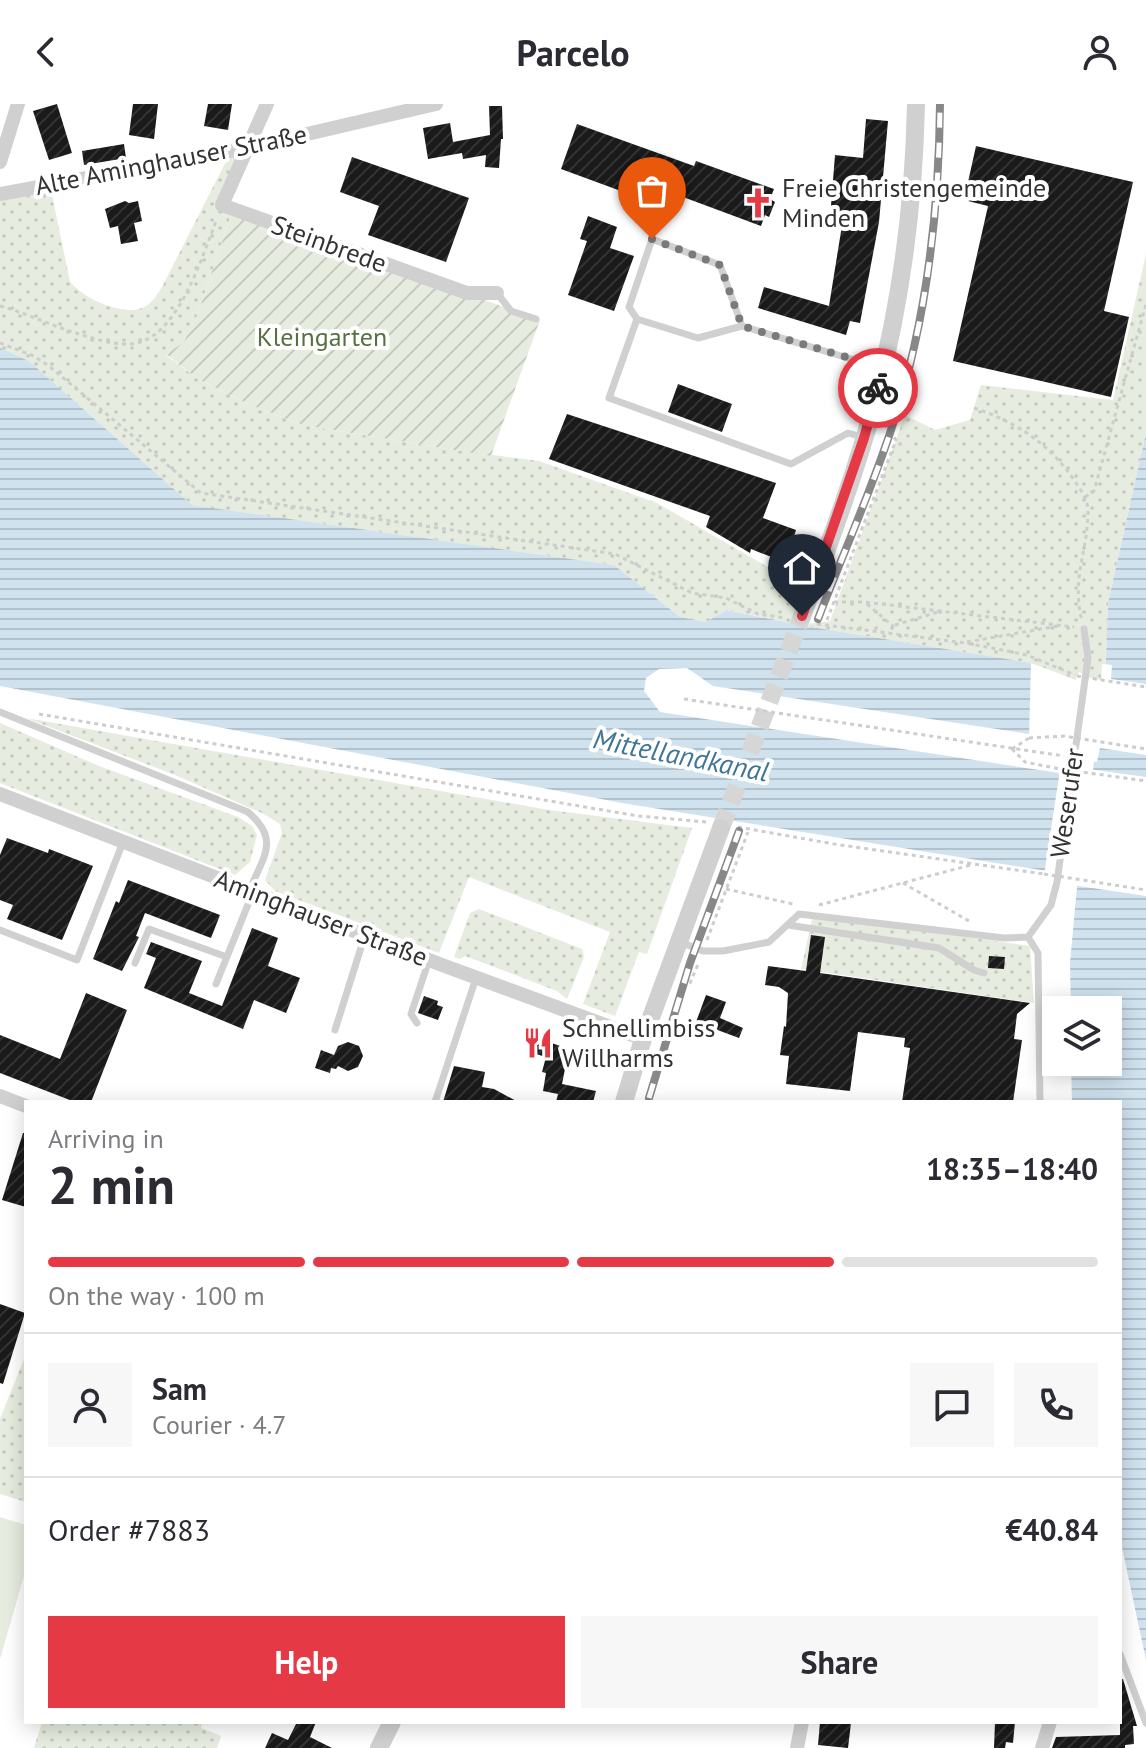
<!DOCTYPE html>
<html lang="en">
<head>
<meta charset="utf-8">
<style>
	body { margin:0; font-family:"PT Sans",sans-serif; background:#f7f7f7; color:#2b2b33; height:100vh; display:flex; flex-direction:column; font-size:30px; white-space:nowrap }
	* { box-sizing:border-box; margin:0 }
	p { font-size:26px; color:#7c7c81 }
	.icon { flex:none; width:44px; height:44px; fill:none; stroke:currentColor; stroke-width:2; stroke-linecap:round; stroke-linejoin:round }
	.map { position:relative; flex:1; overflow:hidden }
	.side { position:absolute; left:24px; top:996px; width:1098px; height:624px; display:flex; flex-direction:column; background:#fff; border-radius:0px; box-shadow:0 4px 20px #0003 }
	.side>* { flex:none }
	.tools { position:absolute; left:1042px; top:892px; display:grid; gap:16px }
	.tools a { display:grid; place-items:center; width:80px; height:80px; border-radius:0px; background:#fff; box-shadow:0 4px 20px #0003; font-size:40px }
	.pin { position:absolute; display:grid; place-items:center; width:68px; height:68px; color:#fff; margin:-82px -34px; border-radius:50% 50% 50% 0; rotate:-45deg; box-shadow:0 0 8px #0007 }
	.pin .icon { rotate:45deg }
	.courier { position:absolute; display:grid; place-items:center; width:80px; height:80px; margin:-40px; border:6px solid #e63946; border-radius:50%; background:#fff; color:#222; box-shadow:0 2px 10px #0007 }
	.summary em { font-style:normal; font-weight:700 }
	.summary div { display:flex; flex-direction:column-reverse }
	.summary { display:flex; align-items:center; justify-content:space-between; height:136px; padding:0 24px }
	h1 { font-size:52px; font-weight:700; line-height:60px }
	.bar { display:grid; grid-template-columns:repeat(4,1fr); gap:12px 8px; align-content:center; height:96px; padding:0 24px }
	.bar i { height:10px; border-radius:6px; background:#e1e1e2 }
	.bar .active { background:#e63946 }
	.bar p { grid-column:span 4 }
	.line { display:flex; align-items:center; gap:20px; padding:0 24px; border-top:2px solid #e1e1e2 }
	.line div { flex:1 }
	.round { display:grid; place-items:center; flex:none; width:84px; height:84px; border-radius:0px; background:#f7f7f7 }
	.action { display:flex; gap:16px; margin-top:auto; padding:16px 24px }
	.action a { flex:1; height:92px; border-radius:0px; background:#e63946; color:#fff; font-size:32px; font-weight:700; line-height:92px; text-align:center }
	.action a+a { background:#f7f7f7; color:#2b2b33 }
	header { display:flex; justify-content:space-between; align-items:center; height:104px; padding:0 24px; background:#fff; font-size:36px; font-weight:700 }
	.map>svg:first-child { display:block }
	.grass { fill:url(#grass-dots) }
	.garden { fill:url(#garden-furrows) }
	.pitch { fill:#e6ecdf }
	.water { fill:url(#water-rules); fill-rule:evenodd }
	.pier { fill:#fff }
	.building { fill:url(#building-hatch) }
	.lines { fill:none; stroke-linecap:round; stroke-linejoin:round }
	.tertiary-tunnel { stroke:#d6d6d6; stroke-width:18; stroke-dasharray:18 9; stroke-linecap:butt }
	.path { stroke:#cdcdcd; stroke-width:3; stroke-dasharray:4 4; stroke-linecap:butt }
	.service { stroke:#d0d0d0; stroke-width:7 }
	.minor { stroke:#d0d0d0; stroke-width:14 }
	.tertiary { stroke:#d0d0d0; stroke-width:18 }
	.rail-casing { stroke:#888; stroke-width:8 }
	.rail { stroke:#fff; stroke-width:5; stroke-dasharray:15; stroke-linecap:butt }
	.path-bridge { stroke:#cdcdcd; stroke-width:3; stroke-dasharray:4 4; stroke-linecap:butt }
	.done { stroke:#7a7a7a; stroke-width:8; stroke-dasharray:0 14.4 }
	.route { stroke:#e63946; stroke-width:10 }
	.labels { text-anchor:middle; stroke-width:8; stroke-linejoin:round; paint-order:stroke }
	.street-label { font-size:26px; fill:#333; stroke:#fff }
	.poi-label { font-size:26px; fill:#333; stroke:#fff; text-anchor:start }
	.park-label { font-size:26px; fill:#56703f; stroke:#fff }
	.water-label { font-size:28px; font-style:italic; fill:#3f7597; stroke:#fff }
</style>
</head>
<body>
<header><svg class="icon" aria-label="back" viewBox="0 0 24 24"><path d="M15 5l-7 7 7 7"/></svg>Parcelo<svg class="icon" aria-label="person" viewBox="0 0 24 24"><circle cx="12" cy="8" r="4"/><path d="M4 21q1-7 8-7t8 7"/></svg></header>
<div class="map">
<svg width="1146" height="1644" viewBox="0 0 1146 1644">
	<defs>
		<pattern id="grass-dots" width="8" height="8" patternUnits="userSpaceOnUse" patternTransform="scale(2)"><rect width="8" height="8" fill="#e6ecdf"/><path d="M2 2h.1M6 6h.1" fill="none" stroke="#c6cbc0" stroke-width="1.8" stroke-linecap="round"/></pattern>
		<pattern id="garden-furrows" width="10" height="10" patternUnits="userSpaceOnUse" patternTransform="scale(2)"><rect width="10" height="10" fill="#e6ecdf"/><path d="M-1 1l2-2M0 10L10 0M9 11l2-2" fill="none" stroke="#c6cbc0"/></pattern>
		<pattern id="water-rules" width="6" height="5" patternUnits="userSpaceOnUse" patternTransform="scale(2)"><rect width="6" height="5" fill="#cfe2ee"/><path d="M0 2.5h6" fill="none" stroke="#b2c2cd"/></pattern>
		<pattern id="building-hatch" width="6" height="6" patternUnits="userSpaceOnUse" patternTransform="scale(2)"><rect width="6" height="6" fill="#1a1a1a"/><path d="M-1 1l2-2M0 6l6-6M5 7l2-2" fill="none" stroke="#333"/></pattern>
	</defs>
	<rect width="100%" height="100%" fill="#fff"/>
	<path class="grass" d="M235,40L247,44L222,100L233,105L195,218L183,239L166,251L198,275L248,300L303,321L455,346L539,357L657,399L811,488L800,521L830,517L905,311L935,326L970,316L981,281L1113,296L1146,150V329L1108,499L1105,581L1079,568L1076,576L1031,559L799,521L728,506L706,518L680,513L614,461L192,401L29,257L0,244V90L50,81L70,178C84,194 117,210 139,205C151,202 156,192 162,183Z
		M26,614L549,706L692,724L647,850L639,848L615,912L583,900L610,828L469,773L439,849L275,787L265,776L282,729L280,720L264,710L175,671Z
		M0,619L99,662L238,713L252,722L257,731L250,758L235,771L0,679Z
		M479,805L582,845L584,853L567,895L557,887L465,852L460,855L454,853L470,809Z
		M813,811L1030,842L1034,899L801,865Z
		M26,1250V1398L0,1390V1315Z
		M42,1618H202L201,1624L221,1632L217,1644H34Z"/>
	<path class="garden" d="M233,105L540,216L491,352L303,321L248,300L198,275L166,250L183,239L195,218Z"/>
	<path class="pitch" d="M0,1413L26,1421V1465L0,1555Z"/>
	<path class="water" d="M0,244L29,257L192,401L614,461L680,513L706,518L727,506L799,521L1031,559L1076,576L1105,580L1108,499L1146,329V1556L1120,1434V998H1072L1071,958H1108V906H1071L1070,859L1078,772L622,699L0,582ZM687,564L713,582L1029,630L1063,628L1097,634L1092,674L660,608L644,587L646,574L659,565Z"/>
	<path class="pier" d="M1031,559L1076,576L1077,572L1101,576L1102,560L1112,561L1111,575L1146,580V651L1100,644L1097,658L1090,657L1093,637L1063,632L1029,634Z
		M1089,665L1146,673V792L1072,781L1073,776L1044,771L1060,666L1088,670Z"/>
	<path class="building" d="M57,0L72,49L49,56L33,7Z
		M133,0H158L154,35L129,31Z
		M208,0H232L228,26L204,22Z
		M489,2H502L503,35H501L499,64L485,63L486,51L463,55L462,49L428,55L423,24L450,19L453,38L490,31Z
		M866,15L888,17L879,118L860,219L850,217L846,231L758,204L764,183L829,202L843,115L830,114L835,51L863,54Z
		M577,20L694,62L696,57L774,85L770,95L775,98L769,113L765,111L761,122L683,93L678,108L561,65Z
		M124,40L126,54L84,61L82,47Z
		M976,42L1133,78L1104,207L1129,213L1111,293L953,257L988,102L964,96Z
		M352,53L469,94L446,158L368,131L379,102L340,88Z
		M125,97L129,99L138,97L142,117L134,119L138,137L121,140L118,122L110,124L105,105Z
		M588,112L617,123L610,144L634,152L614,207L568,191L587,137L580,135Z
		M678,280L732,300L722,328L668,308Z
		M567,310L776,379L763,414L796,426L794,433L806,437L798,459L790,456L789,460L751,445L750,449L706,423L710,412L549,355Z
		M7,734L48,749L49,745L93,762L62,836L7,815L13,801L0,796V751Z
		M128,776L220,811L211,834L145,809L136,832L139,833L122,867L93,855L116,797L119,799Z
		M252,824L278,834L268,862L300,874L286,909L254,896L243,925L144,884L156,854L146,850L151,838L202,857L189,889L222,902Z
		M811,831L825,833L820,869L1030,899L1017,910L1014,935L1022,936L1013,998H902L910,944L904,943L905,934L858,928L850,987L786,980L789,952L780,951L784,922L786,923L788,889L779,883L765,881L768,862L806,867Z
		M989,852L1005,853L1004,865L988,864Z
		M86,889L127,906L91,998H75L0,969V931L60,955Z
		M706,891L726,898L720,914L743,924L739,934L696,918Z
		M424,892L438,897L437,901L443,903L438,916L418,909Z
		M534,933L569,945L562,980L596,987L593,998H556L558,990L543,987L546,969L542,968L546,953L529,948Z
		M348,938L359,942L363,952L358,963L348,967L338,962L336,965L331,964L330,969L315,964L321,946L334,951L338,942Z
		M454,962L485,968L482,983L494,985L518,998H443Z
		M23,1029H26V1103L2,1096Z
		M0,1200L25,1209L3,1280L0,1279Z
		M1123,1575L1137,1622H1133L1134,1640L1125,1641V1644H1052L1056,1633L1120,1631V1576Z
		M297,1618H316L310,1633L332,1644H265L272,1629L288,1636Z
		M820,1618L851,1619L848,1644L818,1641Z
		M995,1618H1015L1013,1639L1006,1638L1005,1644H994Z"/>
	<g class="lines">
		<path class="tertiary-tunnel" d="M721,724L802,512"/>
		<path class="path" d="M0,202C26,209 50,221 76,229C92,234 112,241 130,240C177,238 202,152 217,115
			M0,239L34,252L49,262L201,389L615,450L692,489L726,494L758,510L786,514
			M974,304C1017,318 1051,341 1076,379C1082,388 1088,396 1088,407C1088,447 1071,475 1082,517
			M1085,393L1094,387L1146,200
			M834,498H864L1074,523
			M867,500L894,523
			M827,516L896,336L885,321
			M817,520L966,539L1027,551L1075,571
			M895,521L938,508
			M967,538L1058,522
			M684,595L1064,652
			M39,610L638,712L707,718
			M1012,645L1025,658L1060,665
			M1012,645L1029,634
			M738,723L834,740L1044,770
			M903,779L969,817
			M726,785L793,800
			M819,801L971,761
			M707,836L748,728
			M682,882L690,879L699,858"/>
		<path class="service" d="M497,189L511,207L536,215
			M637,215L629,203L652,135L720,161L742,222L881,264
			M742,222L698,234L637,215L609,294L791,360L848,329L862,333
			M0,608L248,708C281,736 263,753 249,787
			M788,821L939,844L974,866L984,869
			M0,826L77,856L123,738
			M1028,833L1051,801L1057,778L1088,554L1084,525
			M1028,833L1038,849L1040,998
			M680,838L703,847H723L769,838L799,810L1004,834L1028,833
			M135,859L149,825L227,853
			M216,880L253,788
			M417,919L411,910L429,856
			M335,926L365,831
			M435,998L476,874
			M1120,1550L1146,1619"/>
		<path class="minor" d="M267,0L222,101L467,189H497
			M0,58L18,0
			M0,90L247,44L436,0
			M0,690L442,861L643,935
			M0,992L26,1002
			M797,1644L802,1618
			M1042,1644L1050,1618"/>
		<path class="tertiary" d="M802,512C829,441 856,368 876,294C901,198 914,99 916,0
			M624,998L643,935L721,724
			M379,1644L392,1618"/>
		<g class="rail-casing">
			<path id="rail" d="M818,515C842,452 870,390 891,326C926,222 939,110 940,0
				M649,994L690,859L739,727"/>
		</g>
		<use href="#rail" class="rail"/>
		<path class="path-bridge" d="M1077,572L1146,583
			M1029,634L1064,632L1146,645
			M1060,665L1146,677
			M1044,770L1146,786"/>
	</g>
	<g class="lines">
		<path class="done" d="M652,135L720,161L742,222L883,264L878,284"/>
		<path class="route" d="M802,512L864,334L878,284"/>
	</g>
	<defs>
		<g id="church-bare" transform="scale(2.4)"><path d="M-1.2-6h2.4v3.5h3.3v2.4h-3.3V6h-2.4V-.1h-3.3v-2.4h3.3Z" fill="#e63946" stroke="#fff" stroke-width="2.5" paint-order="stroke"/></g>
		<g id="restaurant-bare" transform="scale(2.4)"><path d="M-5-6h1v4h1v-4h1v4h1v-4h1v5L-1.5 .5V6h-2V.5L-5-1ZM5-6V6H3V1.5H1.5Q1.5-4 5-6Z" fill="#e63946" stroke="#fff" stroke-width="2.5" paint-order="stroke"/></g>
	</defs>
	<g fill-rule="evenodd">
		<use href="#church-bare" x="758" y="99"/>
		<use href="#restaurant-bare" x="538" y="939"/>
	</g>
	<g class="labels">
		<g class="street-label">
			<text transform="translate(171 56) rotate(-11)" y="9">Alte Aminghauser Straße</text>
			<text transform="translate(329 140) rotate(20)" y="9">Steinbrede</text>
			<text transform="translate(1067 699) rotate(-82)" y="9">Weserufer</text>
			<text transform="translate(321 814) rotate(21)" y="9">Aminghauser Straße</text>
		</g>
		<g class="poi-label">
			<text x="782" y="93">Freie Christengemeinde<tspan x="782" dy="30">Minden</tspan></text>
			<text x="562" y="933">Schnellimbiss<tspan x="562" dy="30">Willharms</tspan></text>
		</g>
		<g class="park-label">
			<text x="322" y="242">Kleingarten</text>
		</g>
		<g class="water-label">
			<text transform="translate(681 651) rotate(11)" y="10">Mittellandkanal</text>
		</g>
	</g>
</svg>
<div class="tools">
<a><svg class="icon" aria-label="layers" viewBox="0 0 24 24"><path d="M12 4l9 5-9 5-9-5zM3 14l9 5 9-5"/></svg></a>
</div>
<div class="pin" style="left:652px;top:135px;background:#ea580c"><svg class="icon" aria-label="bag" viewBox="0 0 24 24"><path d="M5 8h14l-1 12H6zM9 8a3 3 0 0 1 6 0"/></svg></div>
<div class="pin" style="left:802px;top:512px;background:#1f2937"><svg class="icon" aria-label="home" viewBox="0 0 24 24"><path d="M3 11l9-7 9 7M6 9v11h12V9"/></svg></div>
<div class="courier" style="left:878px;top:284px"><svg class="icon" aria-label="bike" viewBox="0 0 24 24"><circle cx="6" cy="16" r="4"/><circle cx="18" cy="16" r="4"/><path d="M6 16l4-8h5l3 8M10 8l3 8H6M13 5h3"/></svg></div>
<section class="side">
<div class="summary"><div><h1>2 min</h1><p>Arriving in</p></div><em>18:35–18:40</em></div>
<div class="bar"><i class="active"></i><i class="active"></i><i class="active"></i><i></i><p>On the way · 100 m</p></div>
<div class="line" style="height:144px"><a class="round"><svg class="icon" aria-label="person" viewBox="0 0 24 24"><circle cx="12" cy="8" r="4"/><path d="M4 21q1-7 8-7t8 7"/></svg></a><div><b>Sam</b><p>Courier · 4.7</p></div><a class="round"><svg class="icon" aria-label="chat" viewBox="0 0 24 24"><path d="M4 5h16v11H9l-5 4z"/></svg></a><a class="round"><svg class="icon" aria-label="phone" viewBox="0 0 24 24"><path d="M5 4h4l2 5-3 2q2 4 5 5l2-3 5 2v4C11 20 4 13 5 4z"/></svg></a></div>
<div class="line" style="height:104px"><div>Order #7883</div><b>€40.84</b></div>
<div class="action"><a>Help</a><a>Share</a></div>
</section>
</div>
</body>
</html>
